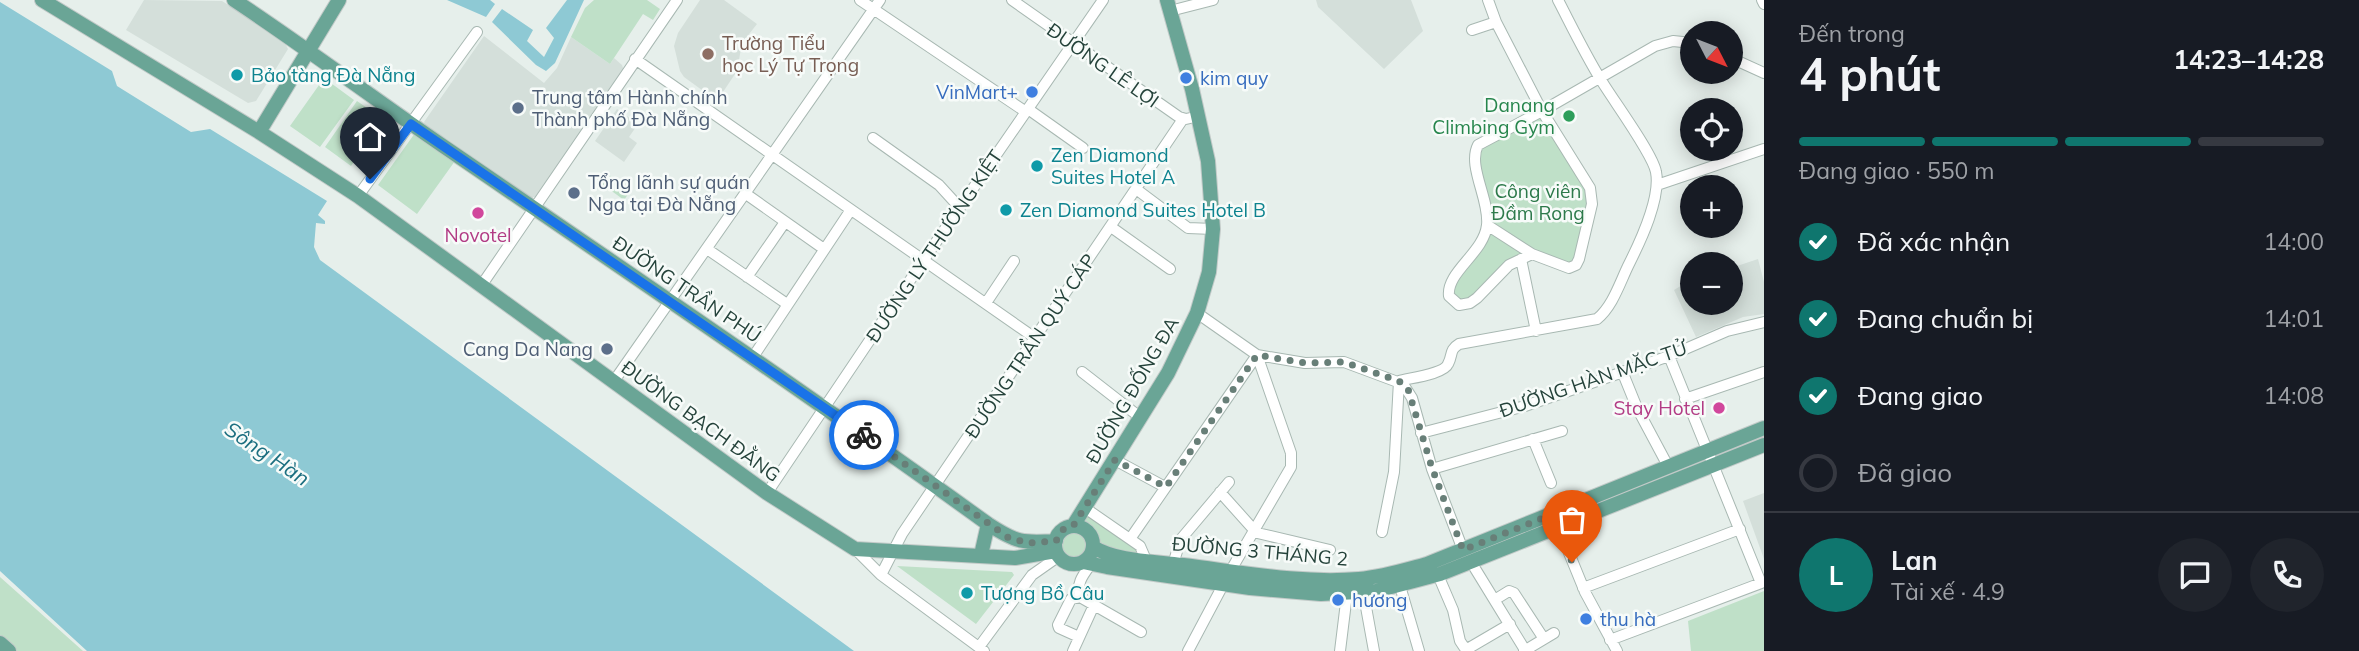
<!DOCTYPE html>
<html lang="vi">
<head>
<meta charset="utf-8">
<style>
	body { margin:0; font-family:Mulish,sans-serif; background:#20242c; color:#f1f3f6; height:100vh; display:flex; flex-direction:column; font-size:26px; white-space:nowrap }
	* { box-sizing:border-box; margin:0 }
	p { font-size:23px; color:#9ea1a6 }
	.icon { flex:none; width:38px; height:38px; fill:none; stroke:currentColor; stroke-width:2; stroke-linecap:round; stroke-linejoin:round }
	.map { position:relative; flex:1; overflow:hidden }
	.sheet { display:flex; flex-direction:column; background:#171b24; width:595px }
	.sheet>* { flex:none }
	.needle { width:46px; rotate:132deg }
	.buttons { position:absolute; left:1680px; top:21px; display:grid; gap:14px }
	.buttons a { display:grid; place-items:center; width:63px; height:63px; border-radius:50%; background:#171b24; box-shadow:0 4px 18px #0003; font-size:35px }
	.pin { position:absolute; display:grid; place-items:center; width:60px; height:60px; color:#fff; margin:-72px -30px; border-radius:50% 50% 50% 0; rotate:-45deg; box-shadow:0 0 7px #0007 }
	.pin .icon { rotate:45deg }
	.courier { position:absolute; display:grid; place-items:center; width:70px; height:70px; margin:-35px; border:5px solid #1a73e8; border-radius:50%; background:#fff; color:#222; box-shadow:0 2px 9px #0007 }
	.headline em { font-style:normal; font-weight:700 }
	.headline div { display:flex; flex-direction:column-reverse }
	.headline { display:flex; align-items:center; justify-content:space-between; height:119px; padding:0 35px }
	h1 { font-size:46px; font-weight:700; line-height:52px }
	.bar { display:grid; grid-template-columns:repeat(4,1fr); gap:10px 7px; align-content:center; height:84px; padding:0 35px }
	.bar i { height:9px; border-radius:5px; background:#363941 }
	.bar .selected { background:#0f766e }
	.bar p { grid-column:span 4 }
	.line { display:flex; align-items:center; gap:18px; padding:0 35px; border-top:2px solid #363941 }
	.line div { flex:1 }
	.round { display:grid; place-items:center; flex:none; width:74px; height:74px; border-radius:37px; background:#20242c }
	ol { padding:0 35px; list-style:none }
	li { display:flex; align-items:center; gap:21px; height:77px }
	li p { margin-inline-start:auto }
	li .icon { padding:7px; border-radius:50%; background:#0f766e; color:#fff; stroke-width:4 }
	li:last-child { color:#9ea1a6 }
	li i { width:38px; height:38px; border:4px solid #363941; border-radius:50% }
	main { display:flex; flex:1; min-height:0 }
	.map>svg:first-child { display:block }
	.built { fill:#d4dfda }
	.green { fill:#bfe0c8 }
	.water { fill:#8ec9d4 }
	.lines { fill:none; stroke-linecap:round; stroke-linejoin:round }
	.minor-casing { stroke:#a8b8b2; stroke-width:12 }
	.major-casing { stroke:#c2cac8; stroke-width:16 }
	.minor { stroke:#fff; stroke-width:10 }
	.major { stroke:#6aa596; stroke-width:14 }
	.done { stroke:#687f78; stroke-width:7; stroke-dasharray:0 12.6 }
	.route { stroke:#1a73e8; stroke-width:9 }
	.education-dot { fill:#8d6e63; stroke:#f7fbf9; stroke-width:2.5 }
	.culture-dot { fill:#0f9aa8; stroke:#f7fbf9; stroke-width:2.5 }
	.shop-dot { fill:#3f7fe0; stroke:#f7fbf9; stroke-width:2.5 }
	.service-dot { fill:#5c6f8a; stroke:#f7fbf9; stroke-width:2.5 }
	.leisure-dot { fill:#2e9e5b; stroke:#f7fbf9; stroke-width:2.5 }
	.hotel-dot { fill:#d1479c; stroke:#f7fbf9; stroke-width:2.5 }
	.labels { text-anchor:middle; stroke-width:5; stroke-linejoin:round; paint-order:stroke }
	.education-label { font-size:19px; fill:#785e54; stroke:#f7fbf9; text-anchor:start }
	.street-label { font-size:19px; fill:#24423a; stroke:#f7fbf9 }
	.culture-label { font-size:19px; fill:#0d838f; stroke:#f7fbf9; text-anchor:start }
	.shop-label { font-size:19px; fill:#366cbe; stroke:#f7fbf9; text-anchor:start }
	.service-label { font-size:19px; fill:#4e5e75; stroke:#f7fbf9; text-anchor:start }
	.leisure-label { font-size:19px; fill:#27864d; stroke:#f7fbf9; text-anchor:end }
	.park-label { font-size:19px; fill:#2d7a4b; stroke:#f7fbf9 }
	.hotel-label { font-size:19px; fill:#b23c85; stroke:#f7fbf9 }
	.water-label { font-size:21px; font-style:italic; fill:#1c6f80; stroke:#f7fbf9 }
</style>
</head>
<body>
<main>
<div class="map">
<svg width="1764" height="651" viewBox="0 0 1764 651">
	<rect width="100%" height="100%" fill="#e6efeb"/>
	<path class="built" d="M144,0L222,1L283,39L288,49L256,101L248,103L126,30Z
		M700,0H724L757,24L742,43L737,71L717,101L684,77L680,71L674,46L678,33Z
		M1316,0H1411L1423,31L1384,69L1318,7Z
		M484,36L544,83L557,68L571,37L610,64L614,58L622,65L624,71L535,197H530L425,124L424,122Z
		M617,109L638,124L629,137L637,143L624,162L595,141Z
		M1758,259L1764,282V314L1743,317L1696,337L1674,290L1692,279V303H1731V268Z
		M1764,493V559L1743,501Z"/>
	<path class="green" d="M594,0H647L660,9L653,20L643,14L610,64L571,37L585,8Z
		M324,78L354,100L320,147L290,126Z
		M357,101L383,119L351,166L325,147Z
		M1542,111L1592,199L1576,265L1532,254L1521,259L1477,298L1459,305L1448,292L1487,225L1475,152Z
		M415,133L455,161L417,214L378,185Z
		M609,175L631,190L624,200L602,184Z
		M1085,508L1145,553H1105L1085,529Z
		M1060 544a14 14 0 1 1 28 0a14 14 0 1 1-28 0Z
		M897,566L1012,572L1014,575L976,624Z
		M0,577L83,651H17L0,636Z
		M1764,591V651H1691L1688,621Z"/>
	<path class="water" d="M447,0H490L495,4L486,17Z
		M567,0H584L555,63L546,71L536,65L492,22L502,9L533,30L527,41L544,57L554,38L546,28Z
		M0,2L112,71L117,86L191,132L210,129L327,201L318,215L325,221V224L316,223L314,247L320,260L854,651H87L0,571Z"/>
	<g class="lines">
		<g class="minor-casing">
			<path id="minor" d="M860,0L1026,112
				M1012,0L1179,117L1186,119L1199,116
				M1762,0L1764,4
				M1170,11L1213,0
				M1472,30L1496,22
				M1731,58L1764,73
				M635,59L1035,338
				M1028,109L1083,148
				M873,138L939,185L960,208
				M1657,185L1764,149
				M1136,189L1188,228L1213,229
				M746,194L824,249
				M358,196L477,32
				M1487,225L1532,254L1569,268L1576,265L1579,259L1592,204L1590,188L1542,111L1496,22L1488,0
				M1111,227L1170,269
				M707,249L787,304
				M1532,254L1509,265L1477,298L1470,303L1459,305L1449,296C1446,272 1484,253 1487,225C1490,200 1467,166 1478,145L1542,111L1655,46L1673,41L1692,43
				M1521,259L1536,331
				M747,277L785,222
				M481,286L677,0
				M986,303L1014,261
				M1197,313L1257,355L1305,363L1344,362L1403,384L1412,398L1432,469L1463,550
				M1669,356L1761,583
				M753,357L850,211
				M1622,371L1637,408L1668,466
				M1082,372L1141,418
				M614,381L880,0
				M1685,399L1764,372
				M1421,433L1525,406L1669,356L1727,331L1764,322
				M1533,439L1551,483
				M1115,460L1165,487
				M1432,469L1562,431
				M1220,492L1254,530
				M767,493L923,261L1103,0
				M1085,508L1140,546L1146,560
				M1556,521L1585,592L1617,651
				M1253,532L1330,550
				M1382,532L1394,472L1399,381C1410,378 1444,374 1448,364C1453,355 1449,350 1459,344L1597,319C1613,306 1620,282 1629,264C1641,240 1661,198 1656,172C1653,154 1613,100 1601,80C1585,54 1572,27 1558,0
				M1130,539L1257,355
				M855,549L881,575L984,651
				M1471,562L1525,650
				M1091,564C1083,575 1076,583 1080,597L1141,632
				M1173,564L1181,539L1229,482
				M881,575L902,534L1183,119
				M1438,575L1453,610L1460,641L1464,647L1469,648L1510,624
				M1362,585L1374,651
				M1400,586L1419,651
				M1583,588L1740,529
				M1496,599L1509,591L1514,593L1544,639
				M1079,637L1059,628L1058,625L1071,599L1080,597
				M1610,640L1764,582
				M979,647L1032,575L1059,556
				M1073,651L1094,605
				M1188,651L1231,570L1291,467V453L1257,355
				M1340,651L1347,594
				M1524,651L1554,633"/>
		</g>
		<g class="major-casing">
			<path id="major" d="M42,0L259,132L358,196L767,493L855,549L1015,558L1056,551
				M234,0C305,47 373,98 443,146C626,271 809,395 988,524C1017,543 1022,543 1056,541
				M259,132L339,0
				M1055 545a19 19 0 1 1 38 0a19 19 0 1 1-38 0Z
				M1073,526L1168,373L1197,313L1209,272L1213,229L1208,161L1192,89L1167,0
				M1093,547C1118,562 1154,561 1183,565C1240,572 1301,584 1359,579C1383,577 1405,570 1427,564L1764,428
				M981,555L988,524
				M1083,562L1107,567L1250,588L1321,594L1376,591L1440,574L1764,445
				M0,643L9,651"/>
		</g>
		<use href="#minor" class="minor"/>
		<use href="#major" class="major"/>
	</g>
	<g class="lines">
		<path class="done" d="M864,435L1009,538L1029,543L1056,541L1062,530L1073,526L1115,460L1166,487L1257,355L1305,363L1344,362L1399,381L1408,389L1432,468L1463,550L1553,514L1572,562"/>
		<path class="route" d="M370,179L411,124L864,435"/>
	</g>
	<circle class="education-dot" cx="708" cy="54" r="7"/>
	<g class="culture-dot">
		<circle cx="237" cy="75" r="7"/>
		<circle cx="1037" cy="166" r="7"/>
		<circle cx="1006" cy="210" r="7"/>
		<circle cx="967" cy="593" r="7"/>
	</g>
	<g class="shop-dot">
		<circle cx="1186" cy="78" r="7"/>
		<circle cx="1032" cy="92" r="7"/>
		<circle cx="1338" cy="600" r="7"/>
		<circle cx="1586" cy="619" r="7"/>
	</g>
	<g class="service-dot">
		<circle cx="518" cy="108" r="7"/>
		<circle cx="574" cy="193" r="7"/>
		<circle cx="607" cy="349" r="7"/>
	</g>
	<circle class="leisure-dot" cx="1569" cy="116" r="7"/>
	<g class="hotel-dot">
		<circle cx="478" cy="213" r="7"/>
		<circle cx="1719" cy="408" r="7"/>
	</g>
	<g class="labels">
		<g class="education-label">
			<text x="722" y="50">Trường Tiểu<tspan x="722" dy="22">học Lý Tự Trọng</tspan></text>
		</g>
		<g class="street-label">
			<text transform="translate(1103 65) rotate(35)" y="7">ĐƯỜNG LÊ LỢI</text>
			<text transform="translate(934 246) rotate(-56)" y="7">ĐƯỜNG LÝ THƯỜNG KIỆT</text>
			<text transform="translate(687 289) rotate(34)" y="7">ĐƯỜNG TRẦN PHÚ</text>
			<text transform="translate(1030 346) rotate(-56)" y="7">ĐƯỜNG TRẦN QUÝ CÁP</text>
			<text transform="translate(1593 379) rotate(-19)" y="7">ĐƯỜNG HÀN MẶC TỬ</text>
			<text transform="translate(1132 390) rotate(-60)" y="7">ĐƯỜNG ĐỐNG ĐA</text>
			<text transform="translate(701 421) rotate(36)" y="7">ĐƯỜNG BẠCH ĐẰNG</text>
			<text transform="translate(1260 551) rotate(5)" y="7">ĐƯỜNG 3 THÁNG 2</text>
		</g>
		<g class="culture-label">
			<text x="251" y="82">Bảo tàng Đà Nẵng</text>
			<text x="1051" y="162">Zen Diamond<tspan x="1051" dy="22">Suites Hotel A</tspan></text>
			<text x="1020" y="217">Zen Diamond Suites Hotel B</text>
			<text x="981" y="600">Tượng Bồ Câu</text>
		</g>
		<g class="shop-label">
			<text x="1200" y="85">kim quy</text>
			<text x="1018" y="99" text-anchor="end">VinMart+</text>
			<text x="1352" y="607">hương</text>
			<text x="1600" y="626">thu hà</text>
		</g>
		<g class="service-label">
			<text x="532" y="104">Trung tâm Hành chính<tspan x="532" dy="22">Thành phố Đà Nẵng</tspan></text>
			<text x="588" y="189">Tổng lãnh sự quán<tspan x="588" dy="22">Nga tại Đà Nẵng</tspan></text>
			<text x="593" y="356" text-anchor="end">Cang Da Nang</text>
		</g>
		<g class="leisure-label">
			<text x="1555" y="112">Danang<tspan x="1555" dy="22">Climbing Gym</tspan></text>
		</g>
		<g class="park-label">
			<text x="1538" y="198">Công viên<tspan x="1538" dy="22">Đầm Rong</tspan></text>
		</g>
		<g class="hotel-label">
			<text x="478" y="242">Novotel</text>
			<text x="1705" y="415" text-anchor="end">Stay Hotel</text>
		</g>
		<g class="water-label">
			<text transform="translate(267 454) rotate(34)" y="7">Sông Hàn</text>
		</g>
	</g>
</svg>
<div class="buttons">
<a><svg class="needle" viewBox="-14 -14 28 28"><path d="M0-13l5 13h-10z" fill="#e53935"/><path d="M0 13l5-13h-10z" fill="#9ea1a6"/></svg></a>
<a><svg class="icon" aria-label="locate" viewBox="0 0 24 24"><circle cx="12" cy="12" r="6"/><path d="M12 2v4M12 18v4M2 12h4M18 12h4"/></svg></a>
<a>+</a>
<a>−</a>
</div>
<div class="pin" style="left:1572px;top:562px;background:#ea580c"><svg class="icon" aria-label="bag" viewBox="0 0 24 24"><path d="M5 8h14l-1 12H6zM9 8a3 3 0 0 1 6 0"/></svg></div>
<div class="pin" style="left:370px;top:179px;background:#1f2937"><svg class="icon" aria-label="home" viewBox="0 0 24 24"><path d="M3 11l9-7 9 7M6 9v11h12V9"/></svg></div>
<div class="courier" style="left:864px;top:435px"><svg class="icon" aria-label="bike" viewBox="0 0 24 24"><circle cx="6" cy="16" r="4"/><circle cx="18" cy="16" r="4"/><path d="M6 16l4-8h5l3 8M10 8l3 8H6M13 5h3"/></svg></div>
</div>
<section class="sheet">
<div class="headline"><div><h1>4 phút</h1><p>Đến trong</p></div><em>14:23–14:28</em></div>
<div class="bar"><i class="selected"></i><i class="selected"></i><i class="selected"></i><i></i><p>Đang giao · 550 m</p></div>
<ol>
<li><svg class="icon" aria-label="check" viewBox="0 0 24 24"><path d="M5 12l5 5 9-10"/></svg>Đã xác nhận<p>14:00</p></li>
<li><svg class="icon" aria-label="check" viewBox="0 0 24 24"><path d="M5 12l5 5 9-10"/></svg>Đang chuẩn bị<p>14:01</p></li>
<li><svg class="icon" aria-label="check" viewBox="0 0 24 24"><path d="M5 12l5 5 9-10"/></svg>Đang giao<p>14:08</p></li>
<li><i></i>Đã giao</li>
</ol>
<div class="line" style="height:126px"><b class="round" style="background:#0f766e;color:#fff">L</b><div><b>Lan</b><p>Tài xế · 4.9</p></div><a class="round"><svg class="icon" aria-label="chat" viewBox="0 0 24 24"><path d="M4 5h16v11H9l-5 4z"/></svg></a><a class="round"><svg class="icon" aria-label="phone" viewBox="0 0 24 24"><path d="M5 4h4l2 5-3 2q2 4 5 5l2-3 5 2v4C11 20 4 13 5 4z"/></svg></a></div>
</section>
</main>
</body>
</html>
